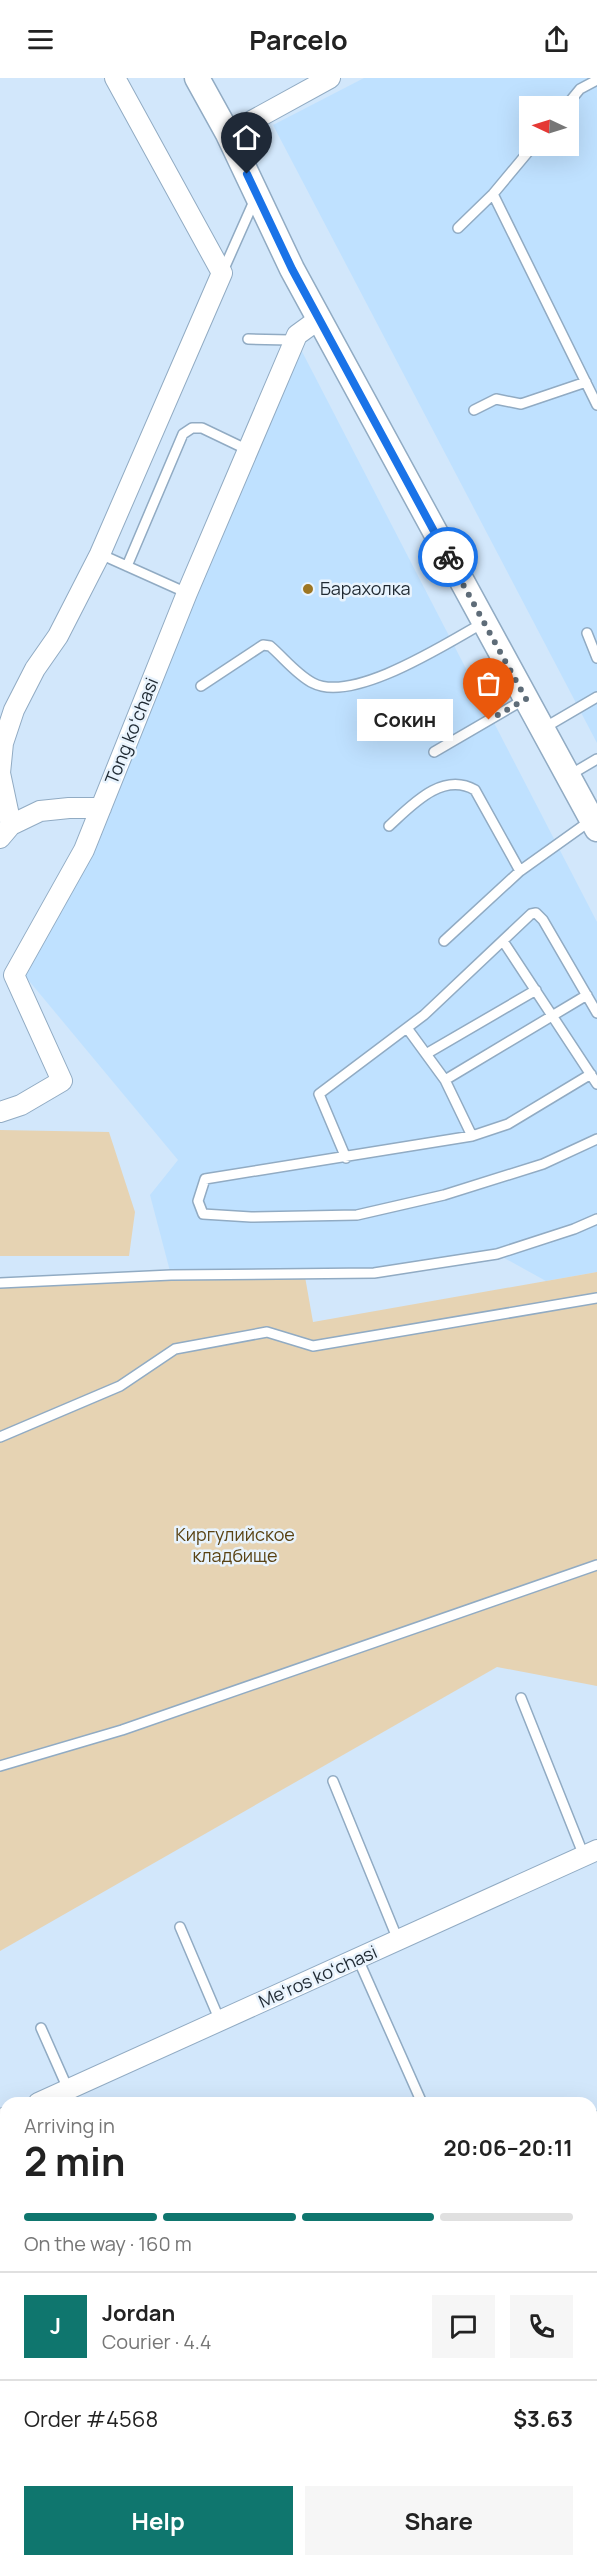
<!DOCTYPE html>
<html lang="en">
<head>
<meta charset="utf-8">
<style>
	body { margin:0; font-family:Manrope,sans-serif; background:#f6f6f6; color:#222; height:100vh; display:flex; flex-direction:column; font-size:22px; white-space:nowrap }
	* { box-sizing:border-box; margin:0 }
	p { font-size:20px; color:#767676 }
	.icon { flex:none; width:33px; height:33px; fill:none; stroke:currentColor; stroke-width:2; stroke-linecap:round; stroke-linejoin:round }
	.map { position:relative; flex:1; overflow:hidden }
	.details { position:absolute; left:0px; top:2019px; width:597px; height:470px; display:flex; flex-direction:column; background:#fff; border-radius:18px 18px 0 0; box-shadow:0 6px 24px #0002 }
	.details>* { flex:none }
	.needle { width:39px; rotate:274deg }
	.tools { position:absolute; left:519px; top:18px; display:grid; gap:12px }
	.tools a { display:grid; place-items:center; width:60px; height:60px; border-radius:0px; background:#fff; box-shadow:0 6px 24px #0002; font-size:30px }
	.pin { position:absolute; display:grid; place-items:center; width:51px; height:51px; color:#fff; margin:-62px -26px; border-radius:50% 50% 50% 0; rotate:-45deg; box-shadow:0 0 6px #0007 }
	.pin .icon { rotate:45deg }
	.courier { position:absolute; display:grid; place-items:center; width:60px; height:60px; margin:-30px; border:4px solid #1a73e8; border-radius:50%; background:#fff; color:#222; box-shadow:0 2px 8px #0007 }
	.bubble { position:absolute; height:42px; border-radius:0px; background:#fff; box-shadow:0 6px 24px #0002; font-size:20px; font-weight:700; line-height:42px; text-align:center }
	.headline em { font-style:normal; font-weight:700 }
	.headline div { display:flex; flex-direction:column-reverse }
	.headline { display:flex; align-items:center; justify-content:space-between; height:102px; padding:0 24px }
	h1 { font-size:39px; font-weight:700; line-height:45px }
	.bar { display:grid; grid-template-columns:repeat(4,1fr); gap:9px 6px; align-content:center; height:72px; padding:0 24px }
	.bar i { height:8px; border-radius:4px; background:#e0e0e0 }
	.bar .active { background:#0f766e }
	.bar p { grid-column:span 4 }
	.line { display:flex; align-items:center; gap:15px; padding:0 24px; border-top:2px solid #e0e0e0 }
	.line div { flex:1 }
	.round { display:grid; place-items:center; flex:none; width:63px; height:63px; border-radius:0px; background:#f6f6f6 }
	.primary-button { display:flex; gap:12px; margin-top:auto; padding:12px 24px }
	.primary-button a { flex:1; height:69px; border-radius:0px; background:#0f766e; color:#fff; font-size:24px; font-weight:700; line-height:69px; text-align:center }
	.primary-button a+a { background:#f6f6f6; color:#222 }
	header { display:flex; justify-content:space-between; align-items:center; height:78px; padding:0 24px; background:#fff; font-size:27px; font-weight:700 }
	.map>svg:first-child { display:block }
	.built { fill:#bfe1ff; fill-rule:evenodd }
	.green { fill:#e6d3b3 }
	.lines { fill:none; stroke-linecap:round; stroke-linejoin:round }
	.service-casing { stroke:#91abc3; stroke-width:12 }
	.minor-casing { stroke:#91abc3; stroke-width:22 }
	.tertiary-casing { stroke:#91abc3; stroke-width:27 }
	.primary-casing { stroke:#618eb5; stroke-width:33 }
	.service { stroke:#fff; stroke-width:9 }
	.minor { stroke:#fff; stroke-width:20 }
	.tertiary { stroke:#fff; stroke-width:24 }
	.primary { stroke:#b5dcfd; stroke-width:30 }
	.done { stroke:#5e6c78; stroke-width:6; stroke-dasharray:0 10.8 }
	.route { stroke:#1a73e8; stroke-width:8 }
	.poi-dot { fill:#9d7623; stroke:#e8f3fd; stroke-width:2 }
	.labels { text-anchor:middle; stroke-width:5; stroke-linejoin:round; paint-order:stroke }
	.poi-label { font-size:18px; fill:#1f2932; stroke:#e8f3fd; text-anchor:start }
	.street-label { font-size:18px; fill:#1f2932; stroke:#e8f3fd }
	.park-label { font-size:18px; fill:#594213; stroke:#e8f3fd }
</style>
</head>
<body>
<header><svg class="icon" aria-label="menu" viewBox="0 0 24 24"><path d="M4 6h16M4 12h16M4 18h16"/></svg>Parcelo<svg class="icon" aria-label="share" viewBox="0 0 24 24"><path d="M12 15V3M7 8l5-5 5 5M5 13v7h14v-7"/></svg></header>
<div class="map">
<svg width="597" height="2488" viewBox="0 0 597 2488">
	<rect width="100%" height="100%" fill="#d2e7fb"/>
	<path class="built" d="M364,0H597V665L273,47ZM530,28H568V68H530Z
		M296,262L597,844V1194L546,1203L497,1176L374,1195L171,1197L150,1117L178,1082L20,892L85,759Z"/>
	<path class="green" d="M0,1052L109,1054L135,1134L129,1178H0Z
		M304,1193L313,1244L597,1194V1608L497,1589L0,1873V1210Z"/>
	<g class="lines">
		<g class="service-casing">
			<path id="service" d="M566,28L580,11L597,2
				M493,116L597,327
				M458,150L493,116L533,68
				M223,193L255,121
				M248,261L289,262L295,258
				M474,332L496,321L521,326L586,304
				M100,476L187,515
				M127,488L183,356L192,350H202L248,372
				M587,555L597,580
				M201,608L263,567L270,568C283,579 297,597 313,605C353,626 447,565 483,545
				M544,650L597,619
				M434,674L525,621
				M568,698L597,681
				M389,748C411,728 442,693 475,712L520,793
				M444,863L520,793L590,743
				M503,863L597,1006
				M407,950L445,1002L472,1058
				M426,976L536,912
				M591,996L508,1046L472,1058L205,1101L198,1123L203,1136L251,1139L357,1137L444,1117L543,1086L597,1061
				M445,1002L587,917
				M346,1080L319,1016L424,937L531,836L536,835L543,842L597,935
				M0,1205L171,1197L374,1195L497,1176L574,1151L597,1141
				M0,1359L120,1308L175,1271L267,1254L313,1268L597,1220
				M521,1620L584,1778
				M0,1688L122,1652L597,1487
				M333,1703L398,1862
				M180,1849L220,1943
				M358,1881L422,2025
				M41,1950L68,2011"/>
		</g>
		<g class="minor-casing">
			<path id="minor" d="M228,56L330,0
				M11,747L40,733L69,730H101
				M0,760L11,747L0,695L3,665L14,632L35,591L58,558L100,476L222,195L115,0
				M0,1034L21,1027L62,1003L14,897L84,772L187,515L297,257L319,241
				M38,2025L597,1772
				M0,2042L6,2039
				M591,2042L597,2044
				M0,2275L6,2272
				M591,2408L597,2405
				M260,2482V2488
				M71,2488L84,2482"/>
		</g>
		<g class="tertiary-casing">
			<path id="tertiary" d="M197,0L228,56L292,191L597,751"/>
		</g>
		<g class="primary-casing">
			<path id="primary" d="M591,2086L597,2065
				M584,2488V2482"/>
		</g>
		<use href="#service" class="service"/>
		<use href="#minor" class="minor"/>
		<use href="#tertiary" class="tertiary"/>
		<use href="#primary" class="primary"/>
	</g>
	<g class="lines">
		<path class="done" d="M448,479L526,621L489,642"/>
		<path class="route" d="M247,96L292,191L448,479"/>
	</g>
	<circle class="poi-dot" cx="308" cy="511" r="6"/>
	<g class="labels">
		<g class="poi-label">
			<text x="320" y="517">Барахолка</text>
		</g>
		<g class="street-label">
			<text transform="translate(132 653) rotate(-68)" y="6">Tong koʻchasi</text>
			<text transform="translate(318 1899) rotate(-24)" y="6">Meʻros koʻchasi</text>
		</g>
		<g class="park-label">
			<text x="235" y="1463">Киргулийское<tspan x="235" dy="21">кладбище</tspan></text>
		</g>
	</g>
</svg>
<div class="tools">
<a><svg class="needle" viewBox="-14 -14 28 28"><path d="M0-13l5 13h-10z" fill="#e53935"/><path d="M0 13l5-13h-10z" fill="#767676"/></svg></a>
</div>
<div class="pin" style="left:489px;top:642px;background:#ea580c"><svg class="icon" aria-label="bag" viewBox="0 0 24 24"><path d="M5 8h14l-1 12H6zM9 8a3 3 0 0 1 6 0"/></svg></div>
<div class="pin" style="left:247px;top:96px;background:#1f2937"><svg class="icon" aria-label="home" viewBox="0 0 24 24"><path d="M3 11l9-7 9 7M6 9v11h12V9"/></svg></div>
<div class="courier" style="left:448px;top:479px"><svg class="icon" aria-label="bike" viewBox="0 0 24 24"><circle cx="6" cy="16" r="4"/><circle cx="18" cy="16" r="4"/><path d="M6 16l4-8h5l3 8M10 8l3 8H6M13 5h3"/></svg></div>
<div class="bubble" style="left:357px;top:621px;width:96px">Сокин</div>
<section class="details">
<div class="headline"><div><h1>2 min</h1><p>Arriving in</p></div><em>20:06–20:11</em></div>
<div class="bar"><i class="active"></i><i class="active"></i><i class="active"></i><i></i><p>On the way · 160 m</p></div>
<div class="line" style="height:108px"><b class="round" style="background:#0f766e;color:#fff">J</b><div><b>Jordan</b><p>Courier · 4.4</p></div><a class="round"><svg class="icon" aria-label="chat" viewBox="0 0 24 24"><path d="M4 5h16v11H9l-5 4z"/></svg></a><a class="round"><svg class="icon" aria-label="phone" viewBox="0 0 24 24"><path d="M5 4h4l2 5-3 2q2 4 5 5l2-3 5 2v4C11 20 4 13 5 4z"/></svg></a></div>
<div class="line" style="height:78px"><div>Order #4568</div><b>$3.63</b></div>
<div class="primary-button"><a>Help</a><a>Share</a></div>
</section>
</div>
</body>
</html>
